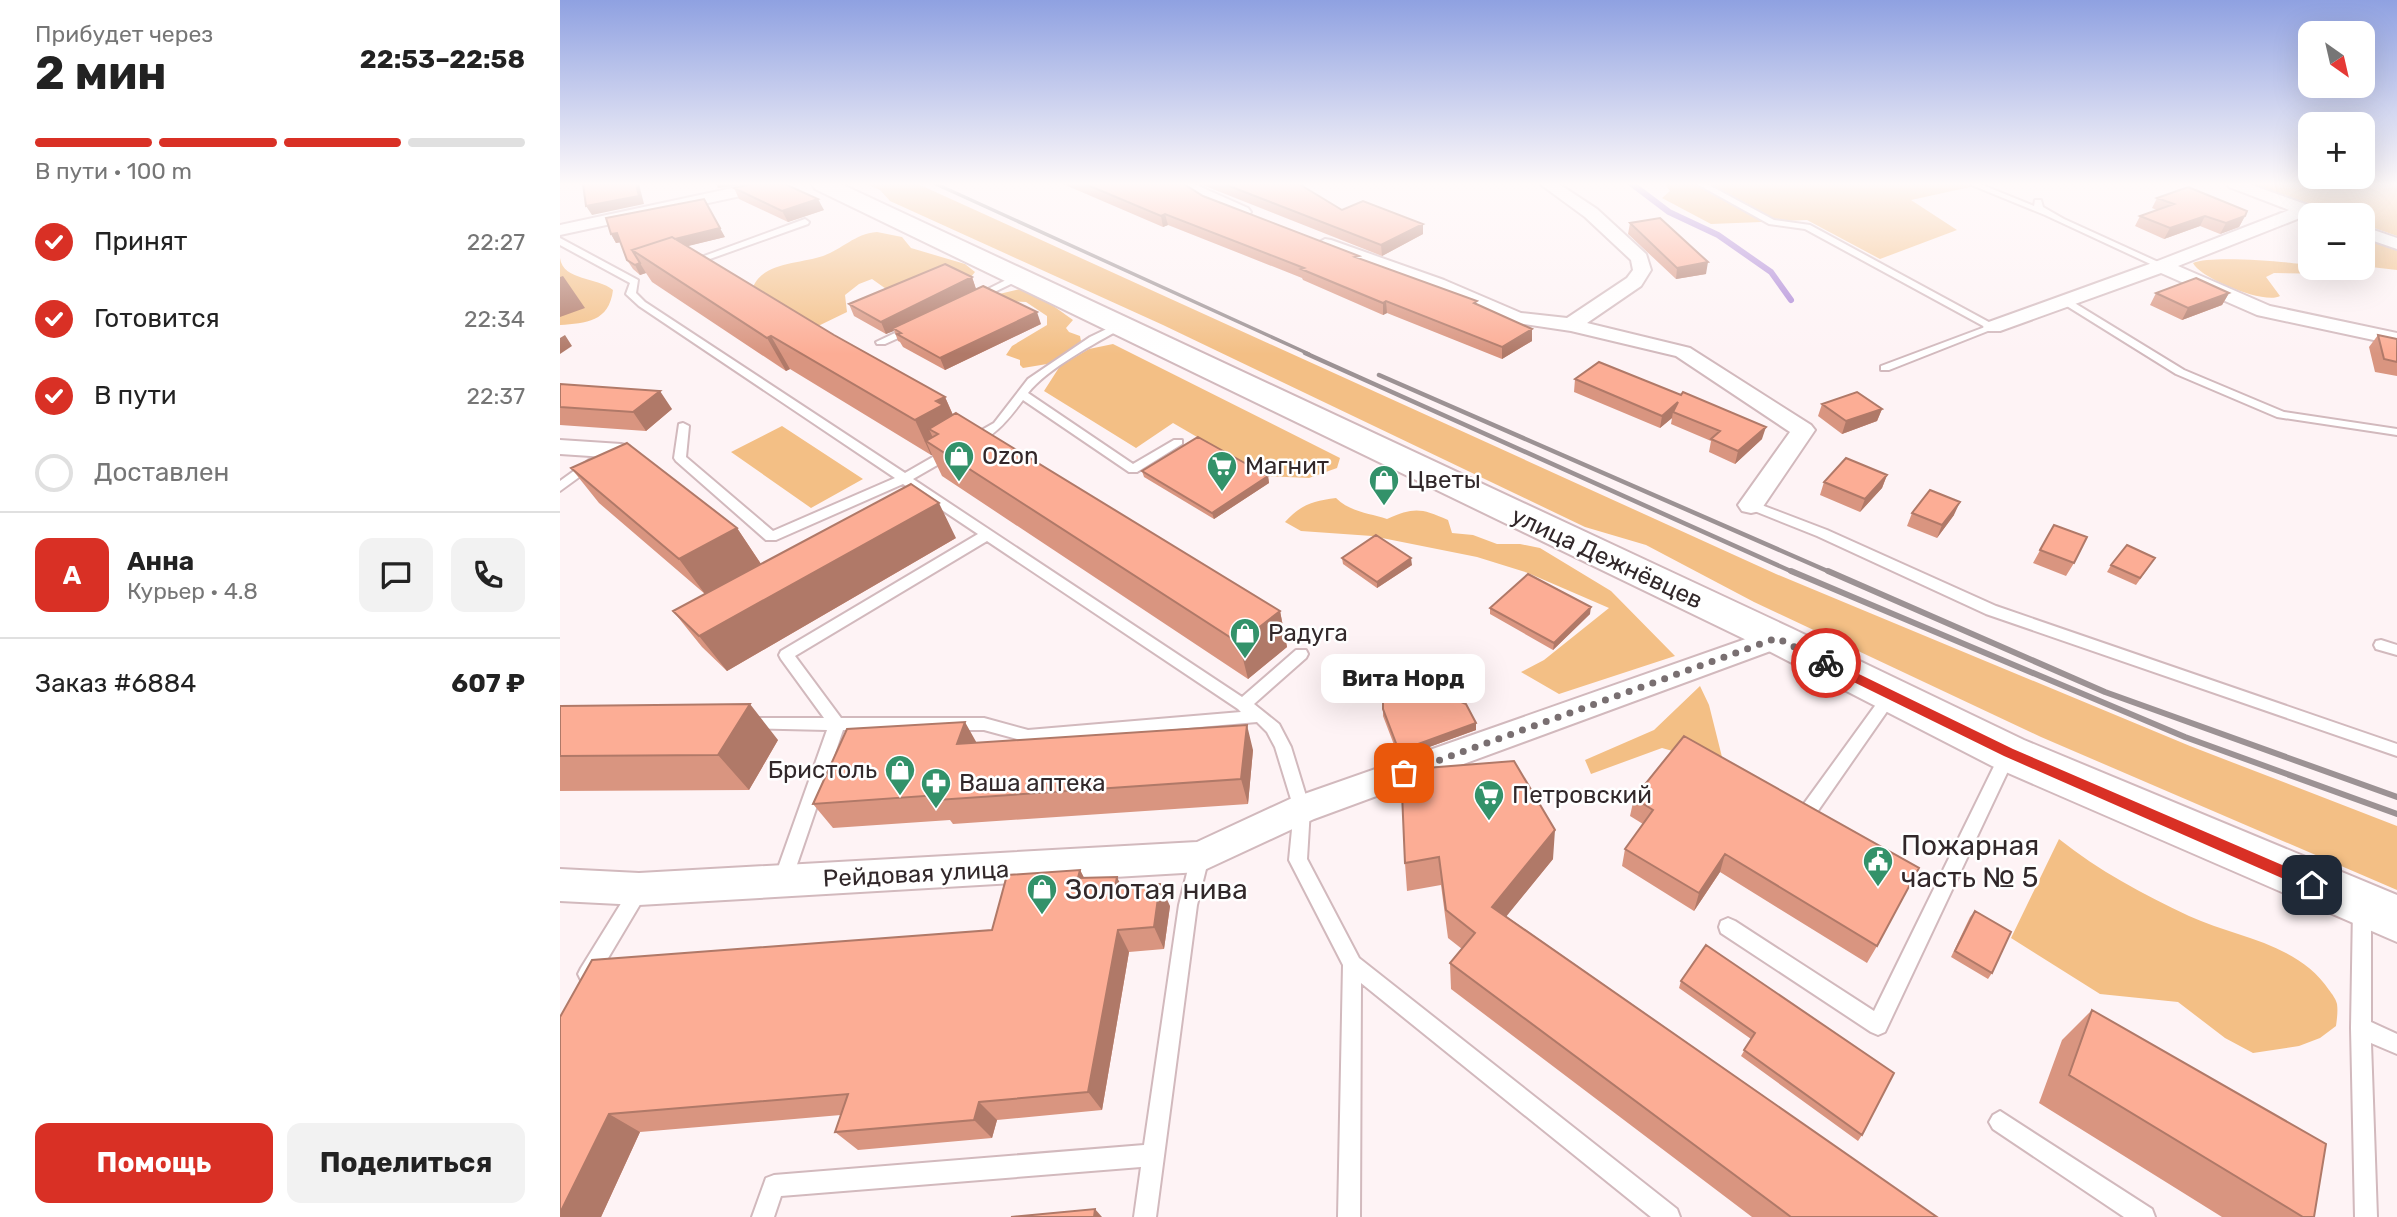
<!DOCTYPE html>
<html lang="ru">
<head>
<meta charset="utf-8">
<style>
	body { margin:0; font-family:Rubik,sans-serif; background:#f2f2f2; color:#222; height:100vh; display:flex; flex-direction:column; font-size:26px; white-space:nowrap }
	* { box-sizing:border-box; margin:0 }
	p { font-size:23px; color:#767676 }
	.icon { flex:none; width:38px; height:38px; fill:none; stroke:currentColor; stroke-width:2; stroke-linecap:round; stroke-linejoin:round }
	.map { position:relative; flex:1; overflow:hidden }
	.details { display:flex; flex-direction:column; background:#fff; width:560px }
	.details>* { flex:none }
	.needle { width:46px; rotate:146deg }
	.tools { position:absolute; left:1738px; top:21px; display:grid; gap:14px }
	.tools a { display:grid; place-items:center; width:77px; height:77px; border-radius:14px; background:#fff; box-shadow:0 7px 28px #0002; font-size:35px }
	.pin { position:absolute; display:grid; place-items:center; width:60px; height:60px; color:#fff; margin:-30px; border-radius:14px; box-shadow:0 4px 10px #0006 }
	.courier { position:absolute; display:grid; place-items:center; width:70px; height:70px; margin:-35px; border:5px solid #d93025; border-radius:50%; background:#fff; color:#222; box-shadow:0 2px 9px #0007 }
	.bubble { position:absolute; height:49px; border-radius:14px; background:#fff; box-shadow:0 7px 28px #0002; font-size:23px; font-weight:700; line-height:49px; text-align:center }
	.headline em { font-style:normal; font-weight:700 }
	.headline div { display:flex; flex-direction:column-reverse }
	.headline { display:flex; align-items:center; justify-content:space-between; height:119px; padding:0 35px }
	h1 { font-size:46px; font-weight:700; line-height:52px }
	.bar { display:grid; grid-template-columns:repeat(4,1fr); gap:10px 7px; align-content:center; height:84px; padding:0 35px }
	.bar i { height:9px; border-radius:5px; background:#e0e0e0 }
	.bar .current { background:#d93025 }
	.bar p { grid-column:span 4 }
	.line { display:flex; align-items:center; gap:18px; padding:0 35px; border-top:2px solid #e0e0e0 }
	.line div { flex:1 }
	.round { display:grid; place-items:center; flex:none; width:74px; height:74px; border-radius:14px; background:#f2f2f2 }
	ol { padding:0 35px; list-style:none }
	li { display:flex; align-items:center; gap:21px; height:77px }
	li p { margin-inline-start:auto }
	li .icon { padding:7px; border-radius:50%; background:#d93025; color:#fff; stroke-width:4 }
	li:last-child { color:#767676 }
	li i { width:38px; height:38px; border:4px solid #e0e0e0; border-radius:50% }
	.action { display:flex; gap:14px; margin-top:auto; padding:14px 35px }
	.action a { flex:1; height:80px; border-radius:14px; background:#d93025; color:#fff; font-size:28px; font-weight:700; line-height:80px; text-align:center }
	.action a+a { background:#f2f2f2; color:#222 }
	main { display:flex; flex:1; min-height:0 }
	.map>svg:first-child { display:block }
	.green { fill:#f3bf85 }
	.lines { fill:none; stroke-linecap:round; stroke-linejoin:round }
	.stream { stroke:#aa84d6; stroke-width:6 }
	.lane-casing { stroke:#d2b9bd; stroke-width:4 }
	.street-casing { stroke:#d2b9bd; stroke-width:4 }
	.secondary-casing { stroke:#d2b9bd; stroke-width:4 }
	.lane { fill:#fff; fill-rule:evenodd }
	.street { fill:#fff; fill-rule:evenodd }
	.secondary { fill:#fff; fill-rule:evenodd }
	.rail-far2 { stroke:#9c9294; stroke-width:3.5 }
	.rail-far1 { stroke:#9c9294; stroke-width:4.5 }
	.rail { stroke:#9c9294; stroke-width:6 }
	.wall { fill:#d99580 }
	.shaded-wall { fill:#b07968 }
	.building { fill:#fcad95; stroke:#b07968; stroke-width:2 }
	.route { fill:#d93025 }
	.done { stroke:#796f71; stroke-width:7; stroke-dasharray:0 12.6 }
	.labels { text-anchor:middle; stroke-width:5; stroke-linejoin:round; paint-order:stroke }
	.poi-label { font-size:24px; fill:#32282a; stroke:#fff; text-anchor:start }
	.street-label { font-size:24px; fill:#32282a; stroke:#fff }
	.near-poi-label { font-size:28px; fill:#32282a; stroke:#fff; text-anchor:start }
</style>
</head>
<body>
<main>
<section class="details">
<div class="headline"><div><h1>2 мин</h1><p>Прибудет через</p></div><em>22:53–22:58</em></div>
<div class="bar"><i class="current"></i><i class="current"></i><i class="current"></i><i></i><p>В пути · 100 m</p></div>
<ol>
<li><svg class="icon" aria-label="check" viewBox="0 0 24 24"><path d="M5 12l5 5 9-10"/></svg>Принят<p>22:27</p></li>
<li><svg class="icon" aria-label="check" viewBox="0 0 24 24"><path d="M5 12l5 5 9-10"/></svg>Готовится<p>22:34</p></li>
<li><svg class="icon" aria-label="check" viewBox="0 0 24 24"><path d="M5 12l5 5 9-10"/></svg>В пути<p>22:37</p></li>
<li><i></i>Доставлен</li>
</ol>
<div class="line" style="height:126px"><b class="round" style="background:#d93025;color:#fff">А</b><div><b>Анна</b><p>Курьер · 4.8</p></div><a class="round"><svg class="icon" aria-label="chat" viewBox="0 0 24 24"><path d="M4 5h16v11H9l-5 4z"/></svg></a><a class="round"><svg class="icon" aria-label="phone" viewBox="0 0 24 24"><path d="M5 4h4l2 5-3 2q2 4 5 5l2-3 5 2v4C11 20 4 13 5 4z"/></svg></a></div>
<div class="line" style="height:91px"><div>Заказ #6884</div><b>607 ₽</b></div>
<div class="action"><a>Помощь</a><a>Поделиться</a></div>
</section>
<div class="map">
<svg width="1837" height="1217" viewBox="0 0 1837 1217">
	<rect width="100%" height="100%" fill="#fef3f5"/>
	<path class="green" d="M306,184H358L1216,574L1630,746L1837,826V890L1481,737L1194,602L1086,545L1025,527L603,325L330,201L320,190Z
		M1105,184H1411L1415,186L1351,200L1397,230L1320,259L1247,220L1151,224L1102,198L1110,191Z
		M1690,184H1837V236L1803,224L1802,215H1778Z
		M317,232L342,237L351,248L405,264L415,272L411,277L329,291L312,279L299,284L285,295L287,312L252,329L212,301L209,296L192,290C200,262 240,264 263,256C283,249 294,234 317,232Z
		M1803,232L1837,245V270L1811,267L1779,274L1714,273L1706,277L1720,296C1705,305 1640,278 1633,263C1652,255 1727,262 1750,265V268H1802Z
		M0,258C3,281 38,277 53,290C49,322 26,323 0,325Z
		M460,289L478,295L513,320L506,328L509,332L520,336L521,341L493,363L463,368L460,365V360L446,355L452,346L487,325V316L466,302L450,301L435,295Z
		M553,344L780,458L777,468L749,478L704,476L613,423L576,448L484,391L500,366L529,349Z
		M222,426L303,479L251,508L171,452Z
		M776,498C790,512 809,513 827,519C854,507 861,508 888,520L892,533L913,535L937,544H960L980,548L1051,591L1115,656L999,694L961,672L984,660L1049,608L968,573L917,557L812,536L741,531L725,522C740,505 753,501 776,498Z
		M1140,686L1149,705L1162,757L1158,764L1102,748L1031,774L1025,760L1094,730Z
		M1499,839C1539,871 1583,894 1629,916C1677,938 1738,943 1769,990C1772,994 1776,999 1777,1004C1778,1011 1777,1019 1776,1026L1760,1038L1739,1046L1693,1053L1665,1038L1618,1002L1540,994L1451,938Z"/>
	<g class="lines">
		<path class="stream" d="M1072,184L1109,212L1158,235L1211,272L1231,300"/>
		<g class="lane-casing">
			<path id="lane" d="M1137,184H1147L1214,220L1250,225L1438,327L1329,370H1321V366L1425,327L1245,229L1209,224Z
				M1409,184H1420L1474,206L1475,200H1481L1483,207L1504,219L1607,266L1599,268L1485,215Z
				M245,219L249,222L248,224L133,265L125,263Z
				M0,238L78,280L76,293L85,302L345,473L385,450H393V456L353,479L682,697L736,650H746L748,654L746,658L694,704L719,724L731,747L750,809L747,859L799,958L1117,1209L1120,1217H1091L801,983L800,1217H778L783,965L729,860L734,809L715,747L707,732L697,722L468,742L424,730H283L231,882L228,888L222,890L216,888L213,882L267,730L182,728L180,724L182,720L188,718H264L221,659L219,655L221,651L418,534L343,484L216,540H206L116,461L114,458L119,424L123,423L129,426L126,457L213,531L335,478L79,306L66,294L70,283L0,245ZM427,541L678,709L681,712L468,730L424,718H281L235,656Z
				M458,274L461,275V279L418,300L410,298Z
				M1502,299H1508L1624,370L1724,412L1837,429V435L1717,417L1616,374L1502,303Z
				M559,323L564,326L563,328C535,343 487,369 468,393L573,464L614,440H622V444L577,472H569L463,400C451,416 429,446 406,443V439L434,423L468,379L530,337Z
				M352,325L357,328L356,330L325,344H317L316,342Z
				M29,460L35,464L33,467L0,491V481Z
				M1191,501L1267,530L1436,606L1837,744V756L1426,614L1257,536L1187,508L1185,505L1187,502Z
				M1821,640L1837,645V655L1816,649L1814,645L1816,641Z
				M1330,690L1335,692L1338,696L1335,700L1255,815L1249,817L1243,815L1241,810L1243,805L1325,692Z
				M1448,748L1454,749L1456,754L1325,1032L1318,1035L1311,1032L1161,933L1159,927L1161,921L1168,918L1175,921L1314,1011L1440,754L1442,749Z
				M640,849L646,852L649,857L637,905L596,1217H574L581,1167L221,1196L214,1217H192L206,1178L214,1175L584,1145L619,905L631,857L634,852Z
				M79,882L85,884L88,890L85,896L35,980L28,983L21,980L18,974L21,968L73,884Z
				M1802,900L1808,902L1811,908V1022L1837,1034V1054L1811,1043L1817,1217H1795L1791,1028L1793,908L1796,902Z
				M1440,1111L1592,1209L1595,1217H1564L1433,1129L1429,1122L1433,1115Z"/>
		</g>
		<g class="street-casing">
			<path id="street" d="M191,184H221L213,189L0,235V225Z
				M613,184H634L688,208L691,212L688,216H676Z
				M980,184H999L1037,209L1086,254L1091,270L1081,286L1027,323L1130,348L1251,425L1255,430L1200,511L1191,513L1182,511L1178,505L1230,432L1116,356L1011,331L950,322L870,288L759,248L756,244L765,239L771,240L884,280L961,313L1007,318L1067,278L1073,270L1071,260L1025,217Z
				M1667,184H1689L1759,209L1762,213L1750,217L1745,216L1618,266L1710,306L1837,333V345L1697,315L1601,273L1440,331H1426L1423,327L1426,323L1595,262L1729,210L1669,187Z
				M1802,226L1837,238V249L1802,237Z
				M0,440L61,444L69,446L73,451L69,456L61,458L0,454Z
				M1217,628L1227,631L1231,638L1227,645L754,819L640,872L79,905L0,901V869L79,873L637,842L730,799Z"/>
		</g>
		<g class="secondary-casing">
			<path id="secondary" d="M252,184H281L1231,628L1464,740L1837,895V942L1432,766L1203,648L255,189Z"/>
		</g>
		<use href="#lane" class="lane"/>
		<use href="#street" class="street"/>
		<use href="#secondary" class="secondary"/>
		<path class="rail-far2" d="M376,184L749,354"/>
		<path class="rail-far1" d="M745,353L1235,573
			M819,375L1272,573"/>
		<path class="rail" d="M1231,571L1625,737L1837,814
			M1268,571L1545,692L1837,797"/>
	</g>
	<path class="wall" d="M503,184H624L643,196L799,259L917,305L972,329V341L942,359L827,313L823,315L743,280L742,278L608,225L603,227Z
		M640,184H739L782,210L863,234L822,256Z
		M174,188L264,210L228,222L179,199Z
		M1597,198L1685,216L1679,227L1660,234L1640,226L1604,239L1575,226L1580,216L1597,210L1592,208Z
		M1070,223L1146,274L1116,279L1068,234Z
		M51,234L165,237L127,246L274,335L385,397L393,415L720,611L727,647L688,679L382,476L372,455H371L230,369L226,371L92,282L86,273L80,275L73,269L67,260L60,242L56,243Z
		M412,277L416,289L481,324L385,370L343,347L340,342L338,341L334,330L326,334L294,316L289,304Z
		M1596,293H1669L1662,305L1622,320L1590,305Z
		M1818,335L1837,339V376L1815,372L1809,347Z
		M1015,379L1202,439L1175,464L1149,452L1151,441L1111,424L1112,418L1100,428L1014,392Z
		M0,384L112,409L86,431L0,425Z
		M1262,404L1322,409L1317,421L1282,434L1258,416Z
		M11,468L177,528L201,564L396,538L167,671L142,647L113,611L145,594L39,503Z
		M582,471L708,476L709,483L654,519L584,477Z
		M1327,475L1322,488L1300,512L1260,495L1264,482Z
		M1352,513L1394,515L1377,538L1347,526Z
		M1494,525L1514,563L1506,576L1473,563Z
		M782,558L852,565L817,588L783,564Z
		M1591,564L1576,585L1547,572L1551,565Z
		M930,608L1030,614L993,650L930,614Z
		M0,706L218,740L189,790L0,791Z
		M823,709L916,730L839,758L823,716Z
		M693,750L688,804L393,824L390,820L273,828L253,804Z
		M841,770L993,859L946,916L1377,1217H1192L891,989L890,963L902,949L888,938L881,885L847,891L845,863Z
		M1074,798L1317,946L1307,963L1160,872L1134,911L1062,866L1065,849L1083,824L1070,816Z
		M520,870L524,878L562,887L610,906L604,949L569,952L542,1110L437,1120L432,1138L298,1150L275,1132L281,1115L80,1132L41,1217L0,1017L432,930Z
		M1415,911L1432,973L1428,979L1391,957L1410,917Z
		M1146,945L1302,1135L1298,1141L1181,1056L1191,1039L1119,988L1121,981Z
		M1532,1010L1754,1217H1662L1479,1103L1502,1040Z"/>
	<path class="shaded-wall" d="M76,184H79L84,204L32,215L26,206Z
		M156,184H187L158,188Z
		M258,199L264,210L228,222L222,211Z
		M605,214L608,225L603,227L601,216Z
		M1645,216L1640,226L1604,239L1610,228Z
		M1685,216L1679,227L1660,234L1666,223Z
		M863,224V234L822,256L821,245Z
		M160,228L165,237L104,252L98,243Z
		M57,233L62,242L56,243L51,234Z
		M1148,262L1146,274L1116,279L1117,268Z
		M80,263L86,273L80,275L75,265Z
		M3,276L25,308L0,317V277Z
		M412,277L416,289L333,328L334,331L326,334L321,322Z
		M1669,293L1662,305L1622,320L1628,308Z
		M826,301L827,313L823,315V303Z
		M477,312L481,324L385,370L380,358Z
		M972,329V341L942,359V347Z
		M5,335L12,346L0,354V338Z
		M211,336L230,369L226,371L207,338Z
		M100,391L112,409L86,431L73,412Z
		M385,397L400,431L378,434L369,429L378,449L366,441L372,455H371L355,420L376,401Z
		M1118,402L1113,412L1112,418L1100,428L1102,416Z
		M1322,409L1317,421L1282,434L1286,421Z
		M1206,427L1202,439L1175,464L1178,451Z
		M1327,475L1322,488L1300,512L1305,499Z
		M708,476L709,483L654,519L652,513Z
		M1400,502L1394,515L1377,538L1382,525Z
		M379,503L396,538L167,671L139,636Z
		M177,528L201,564L145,594L119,559Z
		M851,558L852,565L817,588V582Z
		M1031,607L1030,614L993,650L994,643Z
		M720,611L727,647L688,679L679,643Z
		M190,704L218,740L189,790L158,755Z
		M405,722L419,747L397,744Z
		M916,723V730L839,758V751Z
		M687,725L693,750L688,804L681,779Z
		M995,830L993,859L932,934V907Z
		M1165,854L1160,872L1134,911L1139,893Z
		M520,870L532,893L518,878Z
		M557,877L568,900L555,888Z
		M600,884L610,906L604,949L594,927Z
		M558,930L569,952L542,1110L528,1092Z
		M419,1102L437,1120L432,1138L414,1120Z
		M49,1114L80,1132L41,1217H0V1213Z
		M535,1209L542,1217H534Z"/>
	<path class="building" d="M23,184H76L79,196L26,206Z
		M191,184H225L258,199L222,211L174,188Z
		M525,184H624L643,196L799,256L795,257L917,301L914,303L972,329L942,347L826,301L823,303L741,269L744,268L605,214L601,216Z
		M664,184H739L782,210L803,201L863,224L821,245Z
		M1628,187L1687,211L1685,216L1666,223L1645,216L1610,228L1580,216L1614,204L1597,198Z
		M144,199L160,228L115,239L112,237L72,250L80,263L75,265L67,260L57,233L51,234L46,218Z
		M1100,218L1148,262L1117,268L1070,223Z
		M112,237L274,335L385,397L376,401L383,405L355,420L211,336L207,338L72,250Z
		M385,264L412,277L321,322L289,304Z
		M1636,278L1669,293L1628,308L1596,293Z
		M423,286L477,312L380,358L337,334L341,333L333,328Z
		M1818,335L1837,339V362L1824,359Z
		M1039,362L1121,395L1123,392L1206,427L1178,451L1151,439L1160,431L1113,412L1118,402L1102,416L1015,379Z
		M0,384L100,391L73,412L0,407Z
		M1297,392L1322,409L1286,421L1262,404Z
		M396,413L720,611L679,643L366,441L378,434L369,429Z
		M638,437L708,476L652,513L582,471Z
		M67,443L177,528L119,559L11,468Z
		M1286,458L1327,475L1305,499L1264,482Z
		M351,484L379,503L139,636L113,611Z
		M1370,490L1400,502L1382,525L1352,513Z
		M1494,525L1527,537L1514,563L1480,550Z
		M816,535L851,558L817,582L782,558Z
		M1567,545L1595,558L1580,578L1551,565Z
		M968,574L1031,607L994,643L930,608Z
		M823,669L906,704L916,723L839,751L823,709Z
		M190,704L158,755L0,756V706Z
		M405,722L397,744L687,725L681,779L377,800L378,795L253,804L287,729Z
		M1124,736L1359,868L1317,946L1165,854L1139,893L1065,849L1093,810L1074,798Z
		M954,761L995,830L932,907L1377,1217H1231L890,963L915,933L886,910L879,857L845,863L841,770Z
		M520,870L518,878L557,877L555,888L600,884L594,927L558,930L528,1092L419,1102L414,1120L275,1132L288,1094L49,1114L0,1213V1017L32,960L432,930L447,875Z
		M1415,911L1451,932L1432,973L1395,951Z
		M1146,945L1334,1073L1302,1135L1184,1050L1195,1033L1121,981Z
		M1532,1010L1766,1144L1754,1217H1743L1509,1075Z
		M535,1209L534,1217H451Z"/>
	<linearGradient id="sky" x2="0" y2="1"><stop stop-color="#8fa1e1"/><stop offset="0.52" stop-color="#fffafa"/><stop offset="1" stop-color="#fffafa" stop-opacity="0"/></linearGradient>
	<rect width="1837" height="354" fill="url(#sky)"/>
	<path class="route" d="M1266,658L1453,749L1757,880L1759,885L1757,889H1747L1444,756L1261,666V660Z"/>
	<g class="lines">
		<path class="done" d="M844,773L1217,638L1266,663"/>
	</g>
	<defs>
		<g id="shop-pin" transform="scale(1.575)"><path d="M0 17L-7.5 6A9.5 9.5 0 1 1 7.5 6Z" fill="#33926a" stroke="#fff"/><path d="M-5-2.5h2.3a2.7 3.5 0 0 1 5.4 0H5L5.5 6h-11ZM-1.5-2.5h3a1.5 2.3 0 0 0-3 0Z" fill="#fff"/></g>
		<g id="supermarket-pin" transform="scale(1.575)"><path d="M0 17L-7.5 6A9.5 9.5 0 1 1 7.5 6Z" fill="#33926a" stroke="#fff"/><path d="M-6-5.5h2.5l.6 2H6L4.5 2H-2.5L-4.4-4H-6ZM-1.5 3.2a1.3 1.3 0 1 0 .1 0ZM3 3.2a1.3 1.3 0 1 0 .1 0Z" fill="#fff"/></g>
		<g id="pharmacy-pin" transform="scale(1.575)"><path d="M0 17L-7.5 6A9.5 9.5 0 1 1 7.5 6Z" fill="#33926a" stroke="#fff"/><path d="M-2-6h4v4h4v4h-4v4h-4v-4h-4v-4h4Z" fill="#fff"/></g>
		<g id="civic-pin" transform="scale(1.575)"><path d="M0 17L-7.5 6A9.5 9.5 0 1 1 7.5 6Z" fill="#33926a" stroke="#fff"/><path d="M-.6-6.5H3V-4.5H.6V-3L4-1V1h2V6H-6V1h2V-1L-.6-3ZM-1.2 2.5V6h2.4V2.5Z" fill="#fff"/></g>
	</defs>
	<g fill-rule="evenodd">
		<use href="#shop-pin" x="399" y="456"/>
		<use href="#supermarket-pin" x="662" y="466"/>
		<use href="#shop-pin" x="824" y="480"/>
		<use href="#shop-pin" x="685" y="633"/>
		<use href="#shop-pin" x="340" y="770"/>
		<use href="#pharmacy-pin" x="376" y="783"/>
		<use href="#supermarket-pin" x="929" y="795"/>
		<use href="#civic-pin" x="1318" y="861"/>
		<use href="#shop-pin" x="482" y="889"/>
	</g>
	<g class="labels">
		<g class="poi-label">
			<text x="422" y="464">Ozon</text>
			<text x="685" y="474">Магнит</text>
			<text x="847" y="488">Цветы</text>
			<text x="708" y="641">Радуга</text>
			<text x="317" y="778" text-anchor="end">Бристоль</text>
			<text x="399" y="791">Ваша аптека</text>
			<text x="952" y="803">Петровский</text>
		</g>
		<g class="street-label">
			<text transform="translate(1047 558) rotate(25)" y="8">улица Дежнёвцев</text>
			<text transform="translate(356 874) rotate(-3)" y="8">Рейдовая улица</text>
		</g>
		<g class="near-poi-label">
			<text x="1341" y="855">Пожарная<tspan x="1341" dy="32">часть № 5</tspan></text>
			<text x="505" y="899">Золотая нива</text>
		</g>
	</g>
</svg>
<div class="tools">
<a><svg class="needle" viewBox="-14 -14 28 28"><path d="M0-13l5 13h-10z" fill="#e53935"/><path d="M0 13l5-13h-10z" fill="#767676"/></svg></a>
<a>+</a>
<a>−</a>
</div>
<div class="pin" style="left:844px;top:773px;background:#ea580c"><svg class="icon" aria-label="bag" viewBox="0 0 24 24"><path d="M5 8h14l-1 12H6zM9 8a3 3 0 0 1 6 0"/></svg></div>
<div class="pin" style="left:1752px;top:885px;background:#1f2937"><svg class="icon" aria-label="home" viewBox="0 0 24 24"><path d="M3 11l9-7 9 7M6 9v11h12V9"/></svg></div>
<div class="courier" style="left:1266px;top:663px"><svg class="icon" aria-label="bike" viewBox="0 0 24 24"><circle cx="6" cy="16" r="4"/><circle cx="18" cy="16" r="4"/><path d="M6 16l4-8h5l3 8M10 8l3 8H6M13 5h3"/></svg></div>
<div class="bubble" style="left:761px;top:654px;width:164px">Вита Норд</div>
</div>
</main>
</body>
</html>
